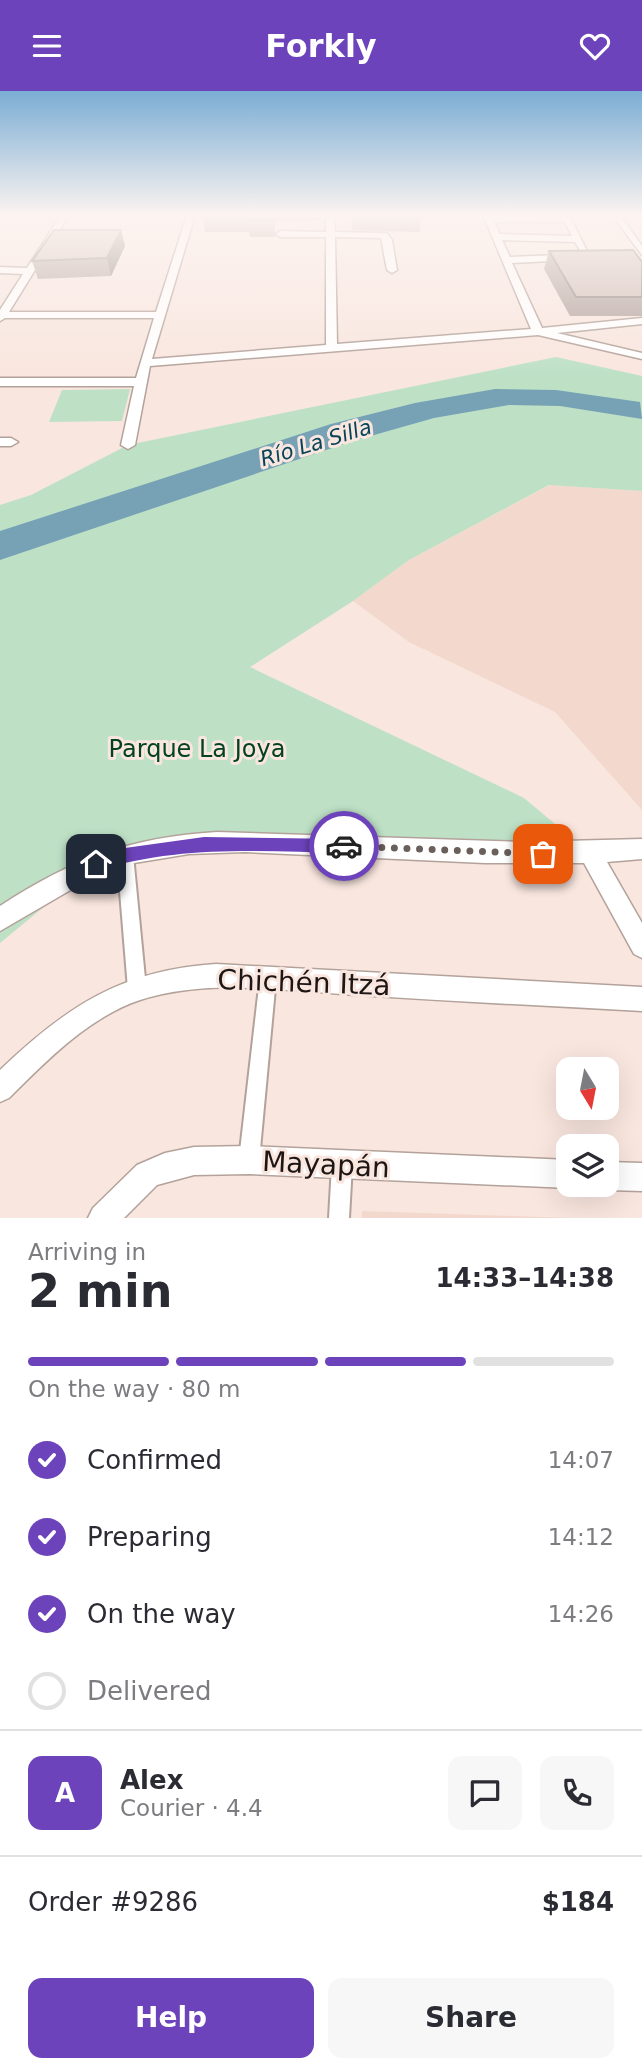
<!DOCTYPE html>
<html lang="en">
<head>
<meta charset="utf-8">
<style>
	body { margin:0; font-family:"DejaVu Sans",sans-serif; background:#f7f7f7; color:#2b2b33; height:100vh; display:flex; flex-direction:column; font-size:26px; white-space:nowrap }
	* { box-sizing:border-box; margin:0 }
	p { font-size:23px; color:#7c7c81 }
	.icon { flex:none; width:38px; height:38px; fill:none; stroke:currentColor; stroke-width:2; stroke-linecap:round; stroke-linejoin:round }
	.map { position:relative; height:1127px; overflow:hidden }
	.side { display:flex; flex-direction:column; background:#fff; flex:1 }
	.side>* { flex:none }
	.needle { width:46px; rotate:170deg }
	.fabs { position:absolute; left:556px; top:966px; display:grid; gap:14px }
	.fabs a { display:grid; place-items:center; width:63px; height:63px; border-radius:14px; background:#fff; box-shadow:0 7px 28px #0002; font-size:35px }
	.pin { position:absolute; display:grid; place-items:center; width:60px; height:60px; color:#fff; margin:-30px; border-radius:14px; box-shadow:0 4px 10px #0006 }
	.courier { position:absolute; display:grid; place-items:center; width:70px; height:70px; margin:-35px; border:5px solid #6d43bb; border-radius:50%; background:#fff; color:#222; box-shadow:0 2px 9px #0007 }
	.head em { font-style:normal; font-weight:700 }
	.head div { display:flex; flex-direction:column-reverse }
	.head { display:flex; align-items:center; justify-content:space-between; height:119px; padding:0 28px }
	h1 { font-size:46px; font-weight:700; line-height:52px }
	.bar { display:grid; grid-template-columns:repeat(4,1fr); gap:10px 7px; align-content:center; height:84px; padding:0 28px }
	.bar i { height:9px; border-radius:5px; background:#e1e1e2 }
	.bar .selected { background:#6d43bb }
	.bar p { grid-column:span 4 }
	.line { display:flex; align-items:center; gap:18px; padding:0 28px; border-top:2px solid #e1e1e2 }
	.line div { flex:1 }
	.round { display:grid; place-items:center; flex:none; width:74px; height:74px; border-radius:14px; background:#f7f7f7 }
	ol { padding:0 28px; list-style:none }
	li { display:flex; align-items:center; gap:21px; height:77px }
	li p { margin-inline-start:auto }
	li .icon { padding:7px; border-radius:50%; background:#6d43bb; color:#fff; stroke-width:4 }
	li:last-child { color:#7c7c81 }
	li i { width:38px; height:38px; border:4px solid #e1e1e2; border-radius:50% }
	.button { display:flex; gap:14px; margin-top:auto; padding:14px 28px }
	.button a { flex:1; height:80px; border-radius:14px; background:#6d43bb; color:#fff; font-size:28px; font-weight:700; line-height:80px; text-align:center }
	.button a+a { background:#f7f7f7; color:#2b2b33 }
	header { display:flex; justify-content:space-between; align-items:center; height:91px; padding:0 28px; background:#6d43bb; color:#fff; font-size:32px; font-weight:700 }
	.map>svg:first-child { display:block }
	.built { fill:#f3d8cd }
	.green { fill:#bee1c6 }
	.water { fill:#77a2b6 }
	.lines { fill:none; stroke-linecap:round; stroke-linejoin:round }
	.pedestrian-casing { stroke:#b3a29a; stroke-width:4 }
	.minor-casing { stroke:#b3a29a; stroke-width:3 }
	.pedestrian { fill:#fff; fill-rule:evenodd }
	.minor { fill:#fff; fill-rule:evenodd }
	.wall { fill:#b3a39d }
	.shaded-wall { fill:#92847f }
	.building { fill:#d0bdb6; stroke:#92847f; stroke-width:2 }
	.route { fill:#6d43bb }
	.done { stroke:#6a5f5b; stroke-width:7; stroke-dasharray:0 12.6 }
	.labels { text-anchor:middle; stroke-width:6; stroke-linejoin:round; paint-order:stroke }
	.far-water-label { font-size:21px; font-style:italic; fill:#074459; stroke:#f9e6df }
	.park-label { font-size:24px; fill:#034220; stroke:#f9e6df }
	.near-street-label { font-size:28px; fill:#1d1614; stroke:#f9e6df }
</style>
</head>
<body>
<header><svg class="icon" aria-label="menu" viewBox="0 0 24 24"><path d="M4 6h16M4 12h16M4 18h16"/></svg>Forkly<svg class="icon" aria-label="heart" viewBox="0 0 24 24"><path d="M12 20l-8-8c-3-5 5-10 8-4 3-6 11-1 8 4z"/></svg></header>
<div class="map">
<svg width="642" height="1127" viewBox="0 0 642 1127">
	<rect width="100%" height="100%" fill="#f9e6df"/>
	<path class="built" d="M550,394L642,400V719L555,621L409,551L353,510L409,469Z
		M362,1120L572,1127H362Z"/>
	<path class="green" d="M556,266L642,285V400L549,394L409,469L353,510L250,576L524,707L591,763L255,751L96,773L0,852V414L31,404L128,354Z
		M130,298L122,330L49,331L62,299Z"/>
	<path class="water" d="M495,298L556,299L640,311L642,328L560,315L509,314L434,327L353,350L0,469V440L331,333L415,312Z"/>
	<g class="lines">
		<g class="pedestrian-casing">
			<path id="pedestrian" d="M125,757L130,759L133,764L146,898L143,904L137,907L131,904L128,898L117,764L120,759Z
				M268,879L274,881L276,887L259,1069L256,1076L249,1079L242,1076L239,1069L260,887L262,881Z
				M342,1064L349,1067L352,1074L349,1127H329L332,1074L335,1067Z"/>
		</g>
		<g class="minor-casing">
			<path id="minor" d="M0,124H5L0,128Z
				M61,124H69L9,221H156L187,124H195L152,268L326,254V146H280L276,143L280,140L326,141V124H334L335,141L387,142L392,149L397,179L392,182L387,179L381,147L335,146L337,253L531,238L483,124L562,126L561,124H569L591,168L512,172L542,237L642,227V233L557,242L642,262V268L538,244L150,275L135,354L128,358L121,354L134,295H0V287H136L154,227H5L0,230V219L23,183L0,182V176L27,177ZM494,131H565L572,145L500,143ZM502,149L575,151L582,163L510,166Z
				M612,124H620L642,155V164Z
				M0,347H11L18,351L11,355H0Z
				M217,741L525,751L642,748V768L607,771L642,832V867L634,863L584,772H485L245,761L189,763L134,772L98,783L0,840V815C72,768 131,746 217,741Z
				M216,873L642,896V920C547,915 451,910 356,904C285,900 209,887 140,909C89,926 46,970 9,1007L0,1011V979C67,915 122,879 216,873Z
				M249,1055L569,1069V1094H577L569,1097L249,1083L194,1084L157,1094L124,1127H88L93,1117L137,1074L165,1062L194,1056Z
				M607,1071L642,1072V1100L607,1099L597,1095L607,1094Z"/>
		</g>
		<use href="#pedestrian" class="pedestrian"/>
		<use href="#minor" class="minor"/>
	</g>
	<path class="wall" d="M203,124H322V129L275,131V146H250L249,141H205Z
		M351,124H421L420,141L352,139Z
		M121,139L125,155L111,185L38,188L32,170Z
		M549,160L642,171V225H570L544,178Z"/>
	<path class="shaded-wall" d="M121,139L125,155L111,185L107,167Z"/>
	<path class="building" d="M249,124H274L275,128L248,129Z
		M54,139H121L107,167L32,170Z
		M633,159L642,171V206H576L549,160Z"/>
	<linearGradient id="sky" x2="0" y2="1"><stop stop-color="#7badd4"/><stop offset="0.44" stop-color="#fcf4f1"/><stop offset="1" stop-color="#fcf4f1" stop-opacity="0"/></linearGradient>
	<rect width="642" height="282" fill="url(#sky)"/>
	<path class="route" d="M204,746L344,748L351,755L344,762C260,760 177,754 96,780L89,773L91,768L125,757Z"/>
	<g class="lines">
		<path class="done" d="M344,755L543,763"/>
	</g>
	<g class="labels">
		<g class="far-water-label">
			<text transform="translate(316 352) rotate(-17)" y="7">Río La Silla</text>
		</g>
		<g class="park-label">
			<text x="197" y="666">Parque La Joya</text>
		</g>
		<g class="near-street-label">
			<text transform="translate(304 891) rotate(2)" y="10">Chichén Itzá</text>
			<text transform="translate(326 1073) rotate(3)" y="10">Mayapán</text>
		</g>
	</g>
</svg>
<div class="fabs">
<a><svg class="needle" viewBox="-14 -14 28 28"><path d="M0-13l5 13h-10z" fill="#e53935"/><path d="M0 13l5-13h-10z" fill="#7c7c81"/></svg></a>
<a><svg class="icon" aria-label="layers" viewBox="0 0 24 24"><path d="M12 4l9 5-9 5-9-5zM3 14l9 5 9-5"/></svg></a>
</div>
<div class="pin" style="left:543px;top:763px;background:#ea580c"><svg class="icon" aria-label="bag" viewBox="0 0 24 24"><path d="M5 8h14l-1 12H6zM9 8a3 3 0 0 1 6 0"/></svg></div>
<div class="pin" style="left:96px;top:773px;background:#1f2937"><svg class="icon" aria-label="home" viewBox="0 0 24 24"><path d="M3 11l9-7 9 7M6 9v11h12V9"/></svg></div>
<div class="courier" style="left:344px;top:755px"><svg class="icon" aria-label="car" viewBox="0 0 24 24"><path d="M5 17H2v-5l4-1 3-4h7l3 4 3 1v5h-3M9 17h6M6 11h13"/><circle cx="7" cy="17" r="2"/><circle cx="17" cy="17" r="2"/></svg></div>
</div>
<section class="side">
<div class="head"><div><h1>2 min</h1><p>Arriving in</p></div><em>14:33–14:38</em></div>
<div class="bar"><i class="selected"></i><i class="selected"></i><i class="selected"></i><i></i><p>On the way · 80 m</p></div>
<ol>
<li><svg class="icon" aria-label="check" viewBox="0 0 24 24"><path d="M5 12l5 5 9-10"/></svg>Confirmed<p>14:07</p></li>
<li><svg class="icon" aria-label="check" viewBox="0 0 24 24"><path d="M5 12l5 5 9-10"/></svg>Preparing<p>14:12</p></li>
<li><svg class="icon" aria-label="check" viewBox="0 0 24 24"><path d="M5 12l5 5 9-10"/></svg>On the way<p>14:26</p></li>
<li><i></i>Delivered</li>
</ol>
<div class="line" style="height:126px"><b class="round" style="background:#6d43bb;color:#fff">A</b><div><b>Alex</b><p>Courier · 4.4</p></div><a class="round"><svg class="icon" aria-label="chat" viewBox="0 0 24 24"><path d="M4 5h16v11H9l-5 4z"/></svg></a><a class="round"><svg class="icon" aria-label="phone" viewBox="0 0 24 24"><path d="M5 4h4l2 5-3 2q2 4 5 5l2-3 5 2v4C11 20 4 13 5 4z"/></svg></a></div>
<div class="line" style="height:91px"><div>Order #9286</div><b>$184</b></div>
<div class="button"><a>Help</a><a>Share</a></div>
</section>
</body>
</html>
